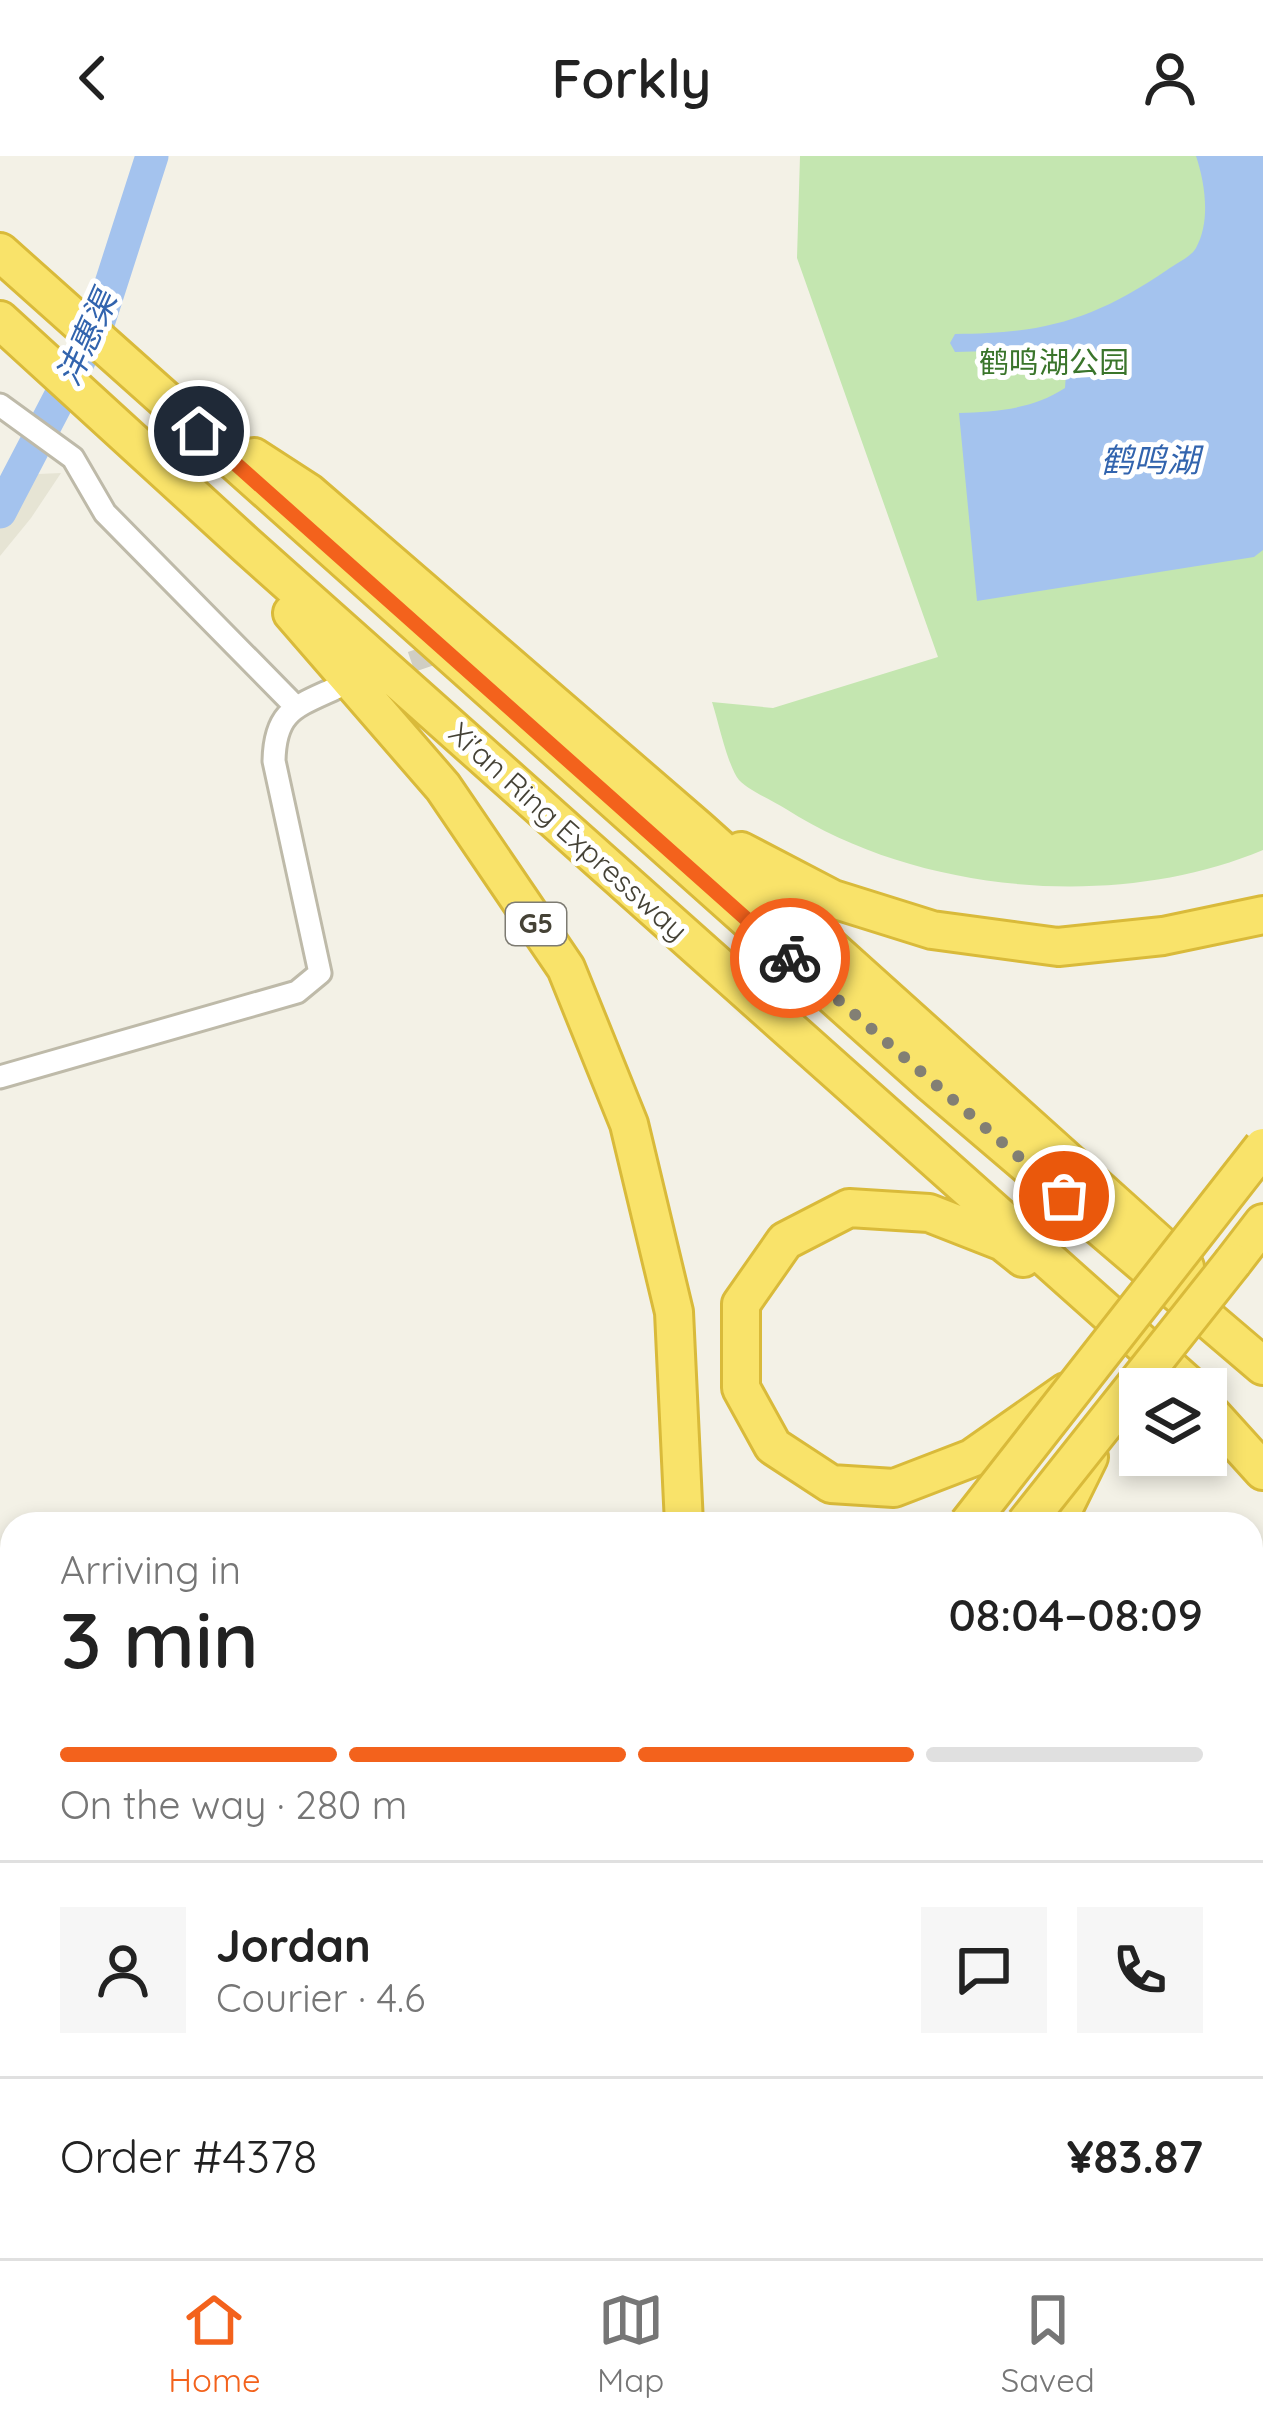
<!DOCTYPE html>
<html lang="en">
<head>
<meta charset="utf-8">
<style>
	body { margin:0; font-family:Quicksand,"Noto Sans SC",sans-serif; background:#f6f6f6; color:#222; height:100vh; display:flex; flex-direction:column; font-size:45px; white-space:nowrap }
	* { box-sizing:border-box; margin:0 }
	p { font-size:39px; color:#767676 }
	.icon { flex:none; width:66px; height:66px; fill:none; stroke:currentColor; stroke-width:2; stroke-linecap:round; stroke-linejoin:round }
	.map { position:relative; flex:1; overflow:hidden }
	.panel { position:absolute; left:0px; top:1356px; width:1263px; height:747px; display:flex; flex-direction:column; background:#fff; border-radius:36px 36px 0 0; box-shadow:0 6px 18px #0003 }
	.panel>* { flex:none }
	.controls { position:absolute; left:1119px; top:1212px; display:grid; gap:24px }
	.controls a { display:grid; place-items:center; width:108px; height:108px; border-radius:0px; background:#fff; box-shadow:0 6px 18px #0003; font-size:60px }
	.pin { position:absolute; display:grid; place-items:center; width:102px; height:102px; color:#fff; margin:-51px; border:6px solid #fff; border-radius:50%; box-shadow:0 3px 12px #0007 }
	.courier { position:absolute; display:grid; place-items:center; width:120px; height:120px; margin:-60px; border:9px solid #f3621c; border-radius:50%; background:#fff; color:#222; box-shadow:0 3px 15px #0007 }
	.headline em { font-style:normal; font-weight:600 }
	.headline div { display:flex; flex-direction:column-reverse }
	.headline { display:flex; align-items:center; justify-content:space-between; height:204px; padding:0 60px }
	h1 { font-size:78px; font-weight:600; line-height:90px }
	.bar { display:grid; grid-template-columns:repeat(4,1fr); gap:18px 12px; align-content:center; height:144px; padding:0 60px }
	.bar i { height:15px; border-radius:9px; background:#e0e0e0 }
	.bar .current { background:#f3621c }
	.bar p { grid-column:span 4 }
	.line { display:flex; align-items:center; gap:30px; padding:0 60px; border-top:3px solid #e0e0e0 }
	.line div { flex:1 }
	.round { display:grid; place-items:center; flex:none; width:126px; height:126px; border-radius:0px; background:#f6f6f6 }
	header { display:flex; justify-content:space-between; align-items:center; height:156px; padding:0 60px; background:#fff; font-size:54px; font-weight:600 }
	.dock { display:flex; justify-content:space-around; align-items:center; height:168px; border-top:3px solid #e0e0e0; background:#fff; font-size:33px; color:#767676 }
	.dock a { display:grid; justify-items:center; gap:6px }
	.dock .current { color:#f3621c }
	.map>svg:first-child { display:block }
	.residential { fill:#e6e4d4 }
	.green { fill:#c4e6b0 }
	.water { fill:#a4c3ee }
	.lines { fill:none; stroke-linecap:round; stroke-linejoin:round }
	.river { stroke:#a4c3ee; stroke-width:33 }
	.minor-tunnel { stroke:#d0cec3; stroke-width:21; stroke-dasharray:21 10; stroke-linecap:butt }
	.minor-casing { stroke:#bebaa9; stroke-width:27 }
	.motorway-casing { stroke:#d9ba3a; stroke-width:42 }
	.path { stroke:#bfb99b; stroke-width:3; stroke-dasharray:6 6; stroke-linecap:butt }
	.minor { stroke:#fff; stroke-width:21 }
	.motorway { stroke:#f9e36a; stroke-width:36 }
	.motorway-bridge-casing { stroke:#d9ba3a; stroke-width:42; stroke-linecap:butt }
	.motorway-bridge { stroke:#f9e36a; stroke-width:36 }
	.done { stroke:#827f74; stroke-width:12; stroke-dasharray:0 21.6 }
	.route { stroke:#f3621c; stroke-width:15 }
	.labels { text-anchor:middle; stroke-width:10; stroke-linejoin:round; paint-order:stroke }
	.shield { fill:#fff; stroke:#7d7b72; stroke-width:3 }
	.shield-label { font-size:27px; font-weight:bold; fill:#454236 }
	.park-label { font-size:30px; fill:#3a752b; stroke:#fff }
	.street-label { font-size:30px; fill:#454236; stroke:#fff }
	.water-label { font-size:33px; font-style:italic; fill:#3264ae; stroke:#fff }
</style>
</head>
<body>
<header><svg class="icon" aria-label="back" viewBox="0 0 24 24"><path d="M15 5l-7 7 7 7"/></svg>Forkly<svg class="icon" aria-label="person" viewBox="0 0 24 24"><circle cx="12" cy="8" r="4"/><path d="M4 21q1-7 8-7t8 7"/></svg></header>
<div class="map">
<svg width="1263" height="2102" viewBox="0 0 1263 2102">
	<rect width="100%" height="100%" fill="#f3f1e6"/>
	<path class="residential" d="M61,317L31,362L0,400V341L15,319Z
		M0,1436H12V1841H0Z"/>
	<path class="green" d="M800,0H1263V694C1118,755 919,738 786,653C772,644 751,636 739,624C728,611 718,564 712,546L773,552L938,501L797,102Z"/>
	<path class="water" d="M1196,0H1263V394L1254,401L977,445L959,257C996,256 1033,253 1065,232L1067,204L1056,193L955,196L950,187L955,178C1042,178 1094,164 1167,114C1175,108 1191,101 1196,92C1211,65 1205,27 1196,0Z"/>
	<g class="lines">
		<path class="river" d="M0,356L98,168L152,0"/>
		<path class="minor-tunnel" d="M382,516L449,493"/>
		<g class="minor-casing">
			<path id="minor" d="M0,249L73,302L105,357L296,551
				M0,921L297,836L320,817L274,605C275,555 295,551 336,532
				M0,1706L12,1705"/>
		</g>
		<g class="motorway-casing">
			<path id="motorway" d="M0,96L931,927L1263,1210
				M0,164L245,388L1193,1233
				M254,301L308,336L698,673L1185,1111
				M292,457L443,631L566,812L629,968L674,1156L684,1368
				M741,695L833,743L932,774L1058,791L1163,780L1263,759
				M1023,1102L1003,1086L929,1057L849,1052L785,1085L741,1148V1232L773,1290L831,1328L894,1332L972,1302L1066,1236
				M1233,1106L1263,1067
				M1206,1252L1263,1315
				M1056,1368L1089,1301
				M1251,1593L1263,1583
				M1251,1669L1263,1667
				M1251,1735L1263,1733
				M143,2102L148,2091
				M358,2102L366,2091
				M390,2102L399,2091
				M444,2102L453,2091
				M494,2102L504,2091"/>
		</g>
		<path class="path" d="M1251,2043H1263
			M694,2102L717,2091"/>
		<use href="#minor" class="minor"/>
		<use href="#motorway" class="motorway"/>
		<g class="motorway-bridge-casing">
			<path id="motorway-bridge" d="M968,1368L1263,991
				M1025,1368L1233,1106"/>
		</g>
		<use href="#motorway-bridge" class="motorway-bridge"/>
	</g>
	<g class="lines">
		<path class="done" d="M790,802L1064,1040"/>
		<path class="route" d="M199,275L790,802"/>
	</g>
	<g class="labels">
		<rect class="shield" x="506" y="747" width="60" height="42" rx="9"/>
		<g class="shield-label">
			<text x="536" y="777">G5</text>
		</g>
		<g class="park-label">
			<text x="1054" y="217">鹤鸣湖公园</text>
		</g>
		<g class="street-label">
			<text transform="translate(568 676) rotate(42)" y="10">Xi'an Ring Expressway</text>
		</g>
		<g class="water-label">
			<text transform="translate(86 182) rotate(-66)" y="12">沣惠渠</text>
			<text x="1150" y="316">鹤鸣湖</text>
		</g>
	</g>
</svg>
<div class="controls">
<a><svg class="icon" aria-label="layers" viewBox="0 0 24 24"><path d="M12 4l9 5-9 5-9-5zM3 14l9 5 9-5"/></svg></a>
</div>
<div class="pin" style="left:1064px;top:1040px;background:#ea580c"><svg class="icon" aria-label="bag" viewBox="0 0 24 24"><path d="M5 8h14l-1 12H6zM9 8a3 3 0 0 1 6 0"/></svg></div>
<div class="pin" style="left:199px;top:275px;background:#1f2937"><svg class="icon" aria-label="home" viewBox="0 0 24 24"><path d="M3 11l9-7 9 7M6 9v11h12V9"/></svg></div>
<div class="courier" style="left:790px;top:802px"><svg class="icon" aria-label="bike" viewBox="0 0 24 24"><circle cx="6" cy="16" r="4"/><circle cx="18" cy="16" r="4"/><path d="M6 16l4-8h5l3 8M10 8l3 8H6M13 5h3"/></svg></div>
<section class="panel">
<div class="headline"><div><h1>3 min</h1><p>Arriving in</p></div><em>08:04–08:09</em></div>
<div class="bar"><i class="current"></i><i class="current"></i><i class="current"></i><i></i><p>On the way · 280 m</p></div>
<div class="line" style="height:216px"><a class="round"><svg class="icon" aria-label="person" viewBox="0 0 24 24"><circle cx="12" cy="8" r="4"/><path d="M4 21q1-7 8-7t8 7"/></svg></a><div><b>Jordan</b><p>Courier · 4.6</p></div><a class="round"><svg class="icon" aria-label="chat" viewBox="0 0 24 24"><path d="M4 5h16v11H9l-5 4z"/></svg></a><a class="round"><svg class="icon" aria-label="phone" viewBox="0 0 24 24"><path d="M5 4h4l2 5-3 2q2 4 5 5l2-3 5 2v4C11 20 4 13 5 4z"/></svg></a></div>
<div class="line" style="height:156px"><div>Order #4378</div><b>¥83.87</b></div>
</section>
</div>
<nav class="dock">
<a class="current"><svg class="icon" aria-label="home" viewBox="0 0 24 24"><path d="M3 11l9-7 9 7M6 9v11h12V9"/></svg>Home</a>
<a><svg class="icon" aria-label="map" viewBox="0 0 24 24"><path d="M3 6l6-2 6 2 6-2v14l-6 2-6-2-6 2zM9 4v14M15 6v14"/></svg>Map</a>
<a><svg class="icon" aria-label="saved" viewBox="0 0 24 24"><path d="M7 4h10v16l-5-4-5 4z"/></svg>Saved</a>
</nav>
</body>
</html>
